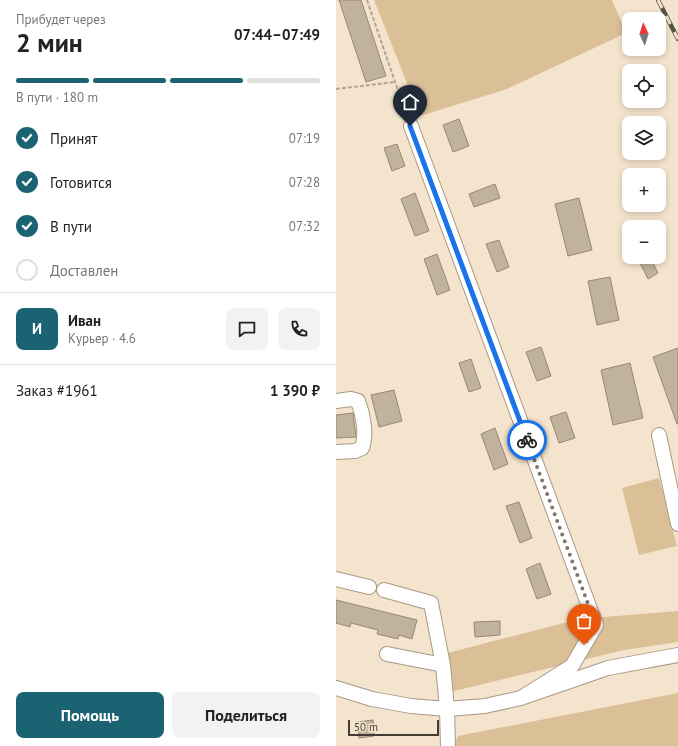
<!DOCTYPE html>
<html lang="ru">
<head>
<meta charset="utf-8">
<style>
	body { margin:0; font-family:"PT Sans",sans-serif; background:#f2f2f2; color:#222; height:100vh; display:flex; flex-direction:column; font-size:15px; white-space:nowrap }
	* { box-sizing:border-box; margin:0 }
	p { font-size:13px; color:#767676 }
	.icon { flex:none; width:22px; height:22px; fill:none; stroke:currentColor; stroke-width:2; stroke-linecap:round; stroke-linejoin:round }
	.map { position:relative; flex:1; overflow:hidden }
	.drawer { display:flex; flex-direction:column; background:#fff; width:336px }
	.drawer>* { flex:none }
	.needle { width:26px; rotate:356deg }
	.tools { position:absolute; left:286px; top:12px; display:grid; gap:8px }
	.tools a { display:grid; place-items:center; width:44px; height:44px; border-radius:8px; background:#fff; box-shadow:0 2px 6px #0003; font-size:20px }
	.scale { position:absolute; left:12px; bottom:10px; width:91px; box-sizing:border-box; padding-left:4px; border:2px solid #423c33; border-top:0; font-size:11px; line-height:14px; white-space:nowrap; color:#423c33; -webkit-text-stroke:3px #f4e4cd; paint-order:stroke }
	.pin { position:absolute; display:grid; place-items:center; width:34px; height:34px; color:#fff; margin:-41px -17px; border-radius:50% 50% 50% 0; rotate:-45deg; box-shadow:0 0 4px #0007 }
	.pin .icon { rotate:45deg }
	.courier { position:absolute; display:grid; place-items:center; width:40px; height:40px; margin:-20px; border:3px solid #1a73e8; border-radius:50%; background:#fff; color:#222; box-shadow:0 1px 5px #0007 }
	.overview em { font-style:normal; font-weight:800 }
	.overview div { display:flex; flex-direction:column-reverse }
	.overview { display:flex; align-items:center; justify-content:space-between; height:68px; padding:0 16px }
	h1 { font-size:26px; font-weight:800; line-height:30px }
	.bar { display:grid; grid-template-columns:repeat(4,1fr); gap:6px 4px; align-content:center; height:48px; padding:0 16px }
	.bar i { height:5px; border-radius:3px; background:#e0e0e0 }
	.bar .on { background:#1b6372 }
	.bar p { grid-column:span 4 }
	.line { display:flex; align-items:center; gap:10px; padding:0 16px; border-top:1px solid #e0e0e0 }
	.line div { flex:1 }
	.round { display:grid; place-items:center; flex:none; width:42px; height:42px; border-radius:8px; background:#f2f2f2 }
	ol { padding:0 16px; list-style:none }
	li { display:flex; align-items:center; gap:12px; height:44px }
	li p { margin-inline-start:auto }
	li .icon { padding:4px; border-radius:50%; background:#1b6372; color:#fff; stroke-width:4 }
	li:last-child { color:#767676 }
	li i { width:22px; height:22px; border:2px solid #e0e0e0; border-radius:50% }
	.primary-button { display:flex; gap:8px; margin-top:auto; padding:8px 16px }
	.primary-button a { flex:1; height:46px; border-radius:8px; background:#1b6372; color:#fff; font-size:16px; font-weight:800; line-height:46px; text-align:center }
	.primary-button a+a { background:#f2f2f2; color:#222 }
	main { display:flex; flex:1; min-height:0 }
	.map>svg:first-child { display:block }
	.green { fill:#dabf97 }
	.building { fill:#c0b29c; stroke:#968873 }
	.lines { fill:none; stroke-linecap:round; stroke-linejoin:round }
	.minor-casing { stroke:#a89984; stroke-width:16 }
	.path { stroke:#b1a593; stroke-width:2; stroke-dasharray:4 2; stroke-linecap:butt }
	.minor { stroke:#fff; stroke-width:14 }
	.rail-casing { stroke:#585146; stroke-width:4.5 }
	.rail { stroke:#f4e4cd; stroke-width:3; stroke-dasharray:9; stroke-linecap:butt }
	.done { stroke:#807769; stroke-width:4; stroke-dasharray:0 7.2 }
	.route { stroke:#1a73e8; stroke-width:5 }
</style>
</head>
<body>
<main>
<section class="drawer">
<div class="overview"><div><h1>2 мин</h1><p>Прибудет через</p></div><em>07:44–07:49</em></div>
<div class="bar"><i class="on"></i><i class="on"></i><i class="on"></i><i></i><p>В пути · 180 m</p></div>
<ol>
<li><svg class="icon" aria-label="check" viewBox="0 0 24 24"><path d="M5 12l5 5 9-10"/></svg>Принят<p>07:19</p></li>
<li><svg class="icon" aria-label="check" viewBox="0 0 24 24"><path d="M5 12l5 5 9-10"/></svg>Готовится<p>07:28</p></li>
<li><svg class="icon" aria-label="check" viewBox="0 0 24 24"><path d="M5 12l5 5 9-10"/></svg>В пути<p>07:32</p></li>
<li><i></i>Доставлен</li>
</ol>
<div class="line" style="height:72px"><b class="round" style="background:#1b6372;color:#fff">И</b><div><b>Иван</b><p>Курьер · 4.6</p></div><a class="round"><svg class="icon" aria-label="chat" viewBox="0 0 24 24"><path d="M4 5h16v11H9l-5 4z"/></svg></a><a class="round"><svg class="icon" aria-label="phone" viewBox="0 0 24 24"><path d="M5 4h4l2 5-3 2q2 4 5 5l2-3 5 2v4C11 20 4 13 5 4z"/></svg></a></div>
<div class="line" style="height:52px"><div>Заказ #1961</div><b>1 390 ₽</b></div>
<div class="primary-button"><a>Помощь</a><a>Поделиться</a></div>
</section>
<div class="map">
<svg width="342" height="746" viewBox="0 0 342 746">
	<rect width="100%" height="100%" fill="#f4e4cd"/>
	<path class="green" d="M38,0H276L290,33L171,89L84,116Z
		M323,478L341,546L303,555L286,488Z
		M342,611V642L288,650L114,692L104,655L243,619Z
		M342,693V746H117L122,736Z"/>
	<path class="building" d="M3,0H25L50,76L30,82Z
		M123,119L133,146L117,152L107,125Z
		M61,144L69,166L56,171L48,148Z
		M159,184L164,198L138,207L133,194Z
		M79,193L93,231L79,236L65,199Z
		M243,198L256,250L232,256L219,204Z
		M163,240L173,267L161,272L150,244Z
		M101,254L114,290L101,295L88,259Z
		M301,257H314L322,273L312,279Z
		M274,277L283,320L261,325L252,281Z
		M205,347L215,376L201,381L190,352Z
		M342,348V424H341L317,357Z
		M135,359L145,388L133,392L123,363Z
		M294,363L307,418L277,425L265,370Z
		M58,390L66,421L43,427L35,395Z
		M230,412L239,438L223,443L214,417Z
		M17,413L20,437L0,438V415Z
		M159,428L172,464L158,470L145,434Z
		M183,502L196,538L184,543L170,506Z
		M204,563L215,594L201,599L190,569Z
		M0,600L81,620L76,639L63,635L62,639L41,634L42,630L15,623L14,627L0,623Z
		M164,621V635L139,637L138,622Z
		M37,720L38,736L23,738L21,722Z"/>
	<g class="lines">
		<g class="minor-casing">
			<path id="minor" d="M75,126L260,625L236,666L185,698
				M0,401L15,399L22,401C27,414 31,434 26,448L19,451L0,452
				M323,435L342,524
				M0,579L33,587
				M48,590L95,603L107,665
				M51,654L107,665L111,709L112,746
				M0,688L36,699L75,706L111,709L149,706L185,698L272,668L342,655"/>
		</g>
		<path class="path" d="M31,0L70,114
			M0,89L59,82"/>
		<use href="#minor" class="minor"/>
		<g class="rail-casing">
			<path id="rail" d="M322,0L342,39"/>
		</g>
		<use href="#rail" class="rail"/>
	</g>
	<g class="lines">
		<path class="done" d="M191,440L260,625L248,645"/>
		<path class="route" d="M74,126L191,440"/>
	</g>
</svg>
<div class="tools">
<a><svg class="needle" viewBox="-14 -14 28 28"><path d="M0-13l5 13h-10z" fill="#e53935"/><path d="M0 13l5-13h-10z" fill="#767676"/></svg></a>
<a><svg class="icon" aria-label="locate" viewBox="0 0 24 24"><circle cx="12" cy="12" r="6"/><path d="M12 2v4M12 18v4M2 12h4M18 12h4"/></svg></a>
<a><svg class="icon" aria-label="layers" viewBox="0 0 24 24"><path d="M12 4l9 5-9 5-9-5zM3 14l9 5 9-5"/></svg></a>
<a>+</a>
<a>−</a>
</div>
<div class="scale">50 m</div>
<div class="pin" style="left:248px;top:645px;background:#ea580c"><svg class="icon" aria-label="bag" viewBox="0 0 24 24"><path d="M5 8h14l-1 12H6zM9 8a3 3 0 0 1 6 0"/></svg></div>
<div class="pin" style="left:74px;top:126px;background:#1f2937"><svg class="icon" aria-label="home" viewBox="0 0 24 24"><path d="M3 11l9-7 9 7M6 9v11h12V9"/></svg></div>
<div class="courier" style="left:191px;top:440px"><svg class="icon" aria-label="bike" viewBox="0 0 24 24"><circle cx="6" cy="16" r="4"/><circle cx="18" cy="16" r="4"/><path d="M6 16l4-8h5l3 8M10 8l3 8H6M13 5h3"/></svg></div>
</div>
</main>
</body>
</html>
